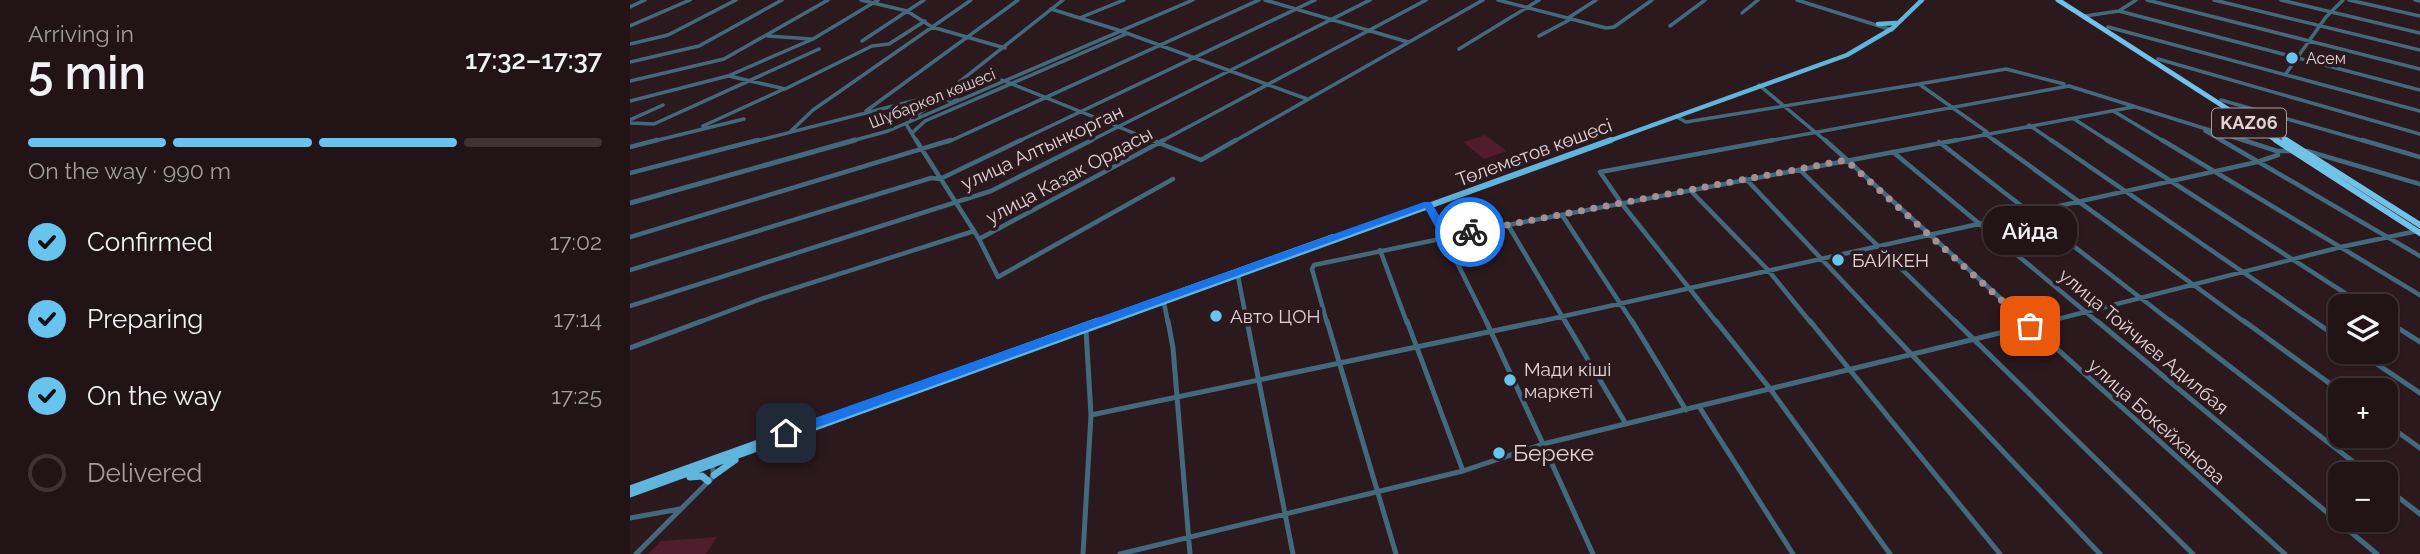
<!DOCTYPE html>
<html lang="en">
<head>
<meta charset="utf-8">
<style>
	body { margin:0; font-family:Raleway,sans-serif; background:#291c1f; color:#f1f3f6; height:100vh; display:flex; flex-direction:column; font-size:26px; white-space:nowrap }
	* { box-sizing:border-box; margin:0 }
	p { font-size:23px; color:#a29ea1 }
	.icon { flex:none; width:38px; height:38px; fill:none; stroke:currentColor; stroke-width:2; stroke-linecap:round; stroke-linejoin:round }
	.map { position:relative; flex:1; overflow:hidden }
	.panel { display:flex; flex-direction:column; background:#211316; width:630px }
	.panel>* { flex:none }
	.fabs { position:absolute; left:1698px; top:294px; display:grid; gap:14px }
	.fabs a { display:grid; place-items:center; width:70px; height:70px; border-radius:14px; background:#211316; box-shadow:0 2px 5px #0004,0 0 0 2px #3e3235; font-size:35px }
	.pin { position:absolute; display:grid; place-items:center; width:60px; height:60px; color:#fff; margin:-30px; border-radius:14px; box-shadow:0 4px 10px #0006 }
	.courier { position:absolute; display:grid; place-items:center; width:70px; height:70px; margin:-35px; border:5px solid #1a73e8; border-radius:50%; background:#fff; color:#222; box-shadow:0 2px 9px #0007 }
	.bubble { position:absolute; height:49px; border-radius:21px; background:#211316; box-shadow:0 2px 5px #0004,0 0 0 2px #3e3235; font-size:23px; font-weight:600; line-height:49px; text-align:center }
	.summary em { font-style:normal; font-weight:600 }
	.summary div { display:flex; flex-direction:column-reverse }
	.summary { display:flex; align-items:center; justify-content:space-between; height:119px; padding:0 28px }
	h1 { font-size:46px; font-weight:600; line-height:52px }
	.bar { display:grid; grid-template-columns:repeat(4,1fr); gap:10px 7px; align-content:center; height:84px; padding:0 28px }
	.bar i { height:9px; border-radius:5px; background:#3e3235 }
	.bar .selected { background:#66c4ef }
	.bar p { grid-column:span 4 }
	ol { padding:0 28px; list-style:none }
	li { display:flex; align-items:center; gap:21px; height:77px }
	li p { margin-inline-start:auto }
	li .icon { padding:7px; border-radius:50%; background:#66c4ef; color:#111; stroke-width:4 }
	li:last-child { color:#a29ea1 }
	li i { width:38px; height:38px; border:4px solid #3e3235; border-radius:50% }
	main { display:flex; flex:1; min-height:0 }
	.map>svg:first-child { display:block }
	.green { fill:#501c2e }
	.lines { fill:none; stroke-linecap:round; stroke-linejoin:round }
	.minor-far2 { stroke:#436a7c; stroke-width:3.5 }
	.minor-far1 { stroke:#436a7c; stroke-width:4.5 }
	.minor { stroke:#436a7c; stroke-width:5 }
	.tertiary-far1 { stroke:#436a7c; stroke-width:3.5 }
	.tertiary { stroke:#436a7c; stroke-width:5 }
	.primary-far2 { stroke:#5fb5db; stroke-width:4.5 }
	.primary-far1 { stroke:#5fb5db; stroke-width:6 }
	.primary { stroke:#5fb5db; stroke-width:7 }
	.trunk-far1 { stroke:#70c2e8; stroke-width:5 }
	.trunk { stroke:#70c2e8; stroke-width:6 }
	.route { fill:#1a73e8 }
	.done { stroke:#a19195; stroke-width:7; stroke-dasharray:0 12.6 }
	.poi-dot { fill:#66c4ef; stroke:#2c191e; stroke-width:2.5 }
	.labels { text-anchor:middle; stroke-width:7; stroke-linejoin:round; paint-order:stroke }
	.far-poi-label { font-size:16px; fill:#e0d2d5; stroke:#2c191e; text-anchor:start }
	.far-street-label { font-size:16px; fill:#e0d2d5; stroke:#2c191e }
	.shield { fill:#2c191e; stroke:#aa9a9e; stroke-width:2 }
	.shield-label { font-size:18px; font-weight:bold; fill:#e0d2d5 }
	.street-label { font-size:19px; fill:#e0d2d5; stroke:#2c191e }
	.poi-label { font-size:19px; fill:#e0d2d5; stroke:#2c191e; text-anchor:start }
	.near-poi-label { font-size:23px; fill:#e0d2d5; stroke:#2c191e; text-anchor:start }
</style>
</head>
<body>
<main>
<section class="panel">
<div class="summary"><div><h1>5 min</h1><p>Arriving in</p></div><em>17:32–17:37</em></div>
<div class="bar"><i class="selected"></i><i class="selected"></i><i class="selected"></i><i></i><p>On the way · 990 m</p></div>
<ol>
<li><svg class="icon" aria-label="check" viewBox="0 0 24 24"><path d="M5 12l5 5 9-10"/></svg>Confirmed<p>17:02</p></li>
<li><svg class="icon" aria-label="check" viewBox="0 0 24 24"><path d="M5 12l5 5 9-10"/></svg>Preparing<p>17:14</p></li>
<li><svg class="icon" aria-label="check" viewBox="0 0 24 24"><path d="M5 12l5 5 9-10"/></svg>On the way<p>17:25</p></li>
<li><i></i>Delivered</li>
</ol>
</section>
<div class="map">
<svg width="1790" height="554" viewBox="0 0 1790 554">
	<rect width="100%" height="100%" fill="#2c191e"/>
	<path class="green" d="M855,135L877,151L854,159L833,142Z
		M87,537L76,554H18L31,541Z"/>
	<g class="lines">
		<path class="minor-far2" d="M231,0L277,11L302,27L375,48
			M635,0L778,42
			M868,0L976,28L984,27L1022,0
			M1517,0L1790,69
			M1584,0L1790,50
			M1651,0L1790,33
			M1719,0L1790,16
			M1785,0L1790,1
			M0,7L15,0
			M421,9L488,30L677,99
			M1489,11L1506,0
			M1112,13L1128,0
			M1455,16L1489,11L1790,90
			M452,17L494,0
			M938,18L966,0
			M0,26L60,0
			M1040,26L1075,0
			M1478,27L1790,111
			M138,36L181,39
			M909,36L941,19
			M232,41L294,0
			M0,44L38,35L106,0
			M829,49L909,0
			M1528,59L1790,134
			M0,62L69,46L152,0
			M1655,75L1696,17L1713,0
			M99,76L155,89L242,46L259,44L295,21
			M372,80L526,142
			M0,81L94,59L198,0
			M1129,85L1197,142
			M1591,100L1738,142
			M0,101L98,76L183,39L248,0
			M236,111L388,0
			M1485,112L1535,142
			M1047,117L1056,122L1289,84
			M1444,119L1480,142
			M0,120L33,105
			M0,123L24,124L189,49
			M276,124L287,142
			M1399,125L1424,142
			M73,126L154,89
			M161,131L183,110L341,0
			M1575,131L1594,142
			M1357,132L1289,84L1376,69L1434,84
			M282,133L295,121L496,34
			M1354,133L1366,142
			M20,142L114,119
			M122,142L314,93
			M318,142L629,0
			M387,142L685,0
			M458,142L740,0
			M530,142L796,0
			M603,142L853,0
			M1133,142L1439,86L1618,142
			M1317,142L1503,107"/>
		<path class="minor-far1" d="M286,140L344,231
			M522,140L571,160L606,140
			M1195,140L1398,323
			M1364,140L1616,323
			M1421,140L1687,323
			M1477,140L1735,306
			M1532,140L1790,295
			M1591,140L1790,256
			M1613,140L1647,151
			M1732,140L1790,157
			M1309,142L1543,323
			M0,147L27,140
			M1677,151L1790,184
			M1263,152L1469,323
			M1170,170L1327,323
			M0,173L128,140
			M1116,179L1252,323
			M1060,190L1138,270L1181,323
			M798,204L857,323
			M932,215L1003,323
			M878,225L1327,140
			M0,237L321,140
			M349,239L368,277L543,179
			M750,250L777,323
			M0,270L301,178L310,179L391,140
			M608,276L617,323
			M534,303L538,323
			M0,306L361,191L462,140
			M1755,320L1760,323
			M67,323L131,299L344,231L349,239L534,140
			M697,323L682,269L684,265L878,225L936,323
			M903,323L1627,162L1648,155L1647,151H1661
			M1087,323L992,204L970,172L1143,140
			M1412,323L1711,247L1787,231"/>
		<path class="minor" d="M538,321L543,348L560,554
			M617,321L663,554
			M697,321L766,554
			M777,321L833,471
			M935,321L996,424
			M1002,321L1056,410
			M1086,321L1141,390L1260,554
			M1180,321L1370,554
			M1250,321L1470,554
			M1325,321L1563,554
			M1396,321L1655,554
			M1467,321L1747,554
			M1541,321L1739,474
			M1614,321L1710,391
			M1684,321L1710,339
			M1757,321L1790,342
			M0,348L72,321
			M1729,352L1790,393
			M1070,408L1163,554
			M461,415L911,321
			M1755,423L1790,448
			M1755,487L1790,514
			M0,518L50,509
			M6,554L84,476L82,464
			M453,554L461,415L456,330
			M490,554L833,471L913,444L856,321
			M963,554L913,444L1419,321"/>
		<path class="tertiary-far1" d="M1167,0L1262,30
			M312,98L319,101L327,99
			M281,120L433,0
			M218,142L258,131L563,0"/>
		<path class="tertiary" d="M0,203L225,140"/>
		<path class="primary-far2" d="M1248,24L1266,23
			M976,142L1217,55L1263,28L1292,0"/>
		<path class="primary-far1" d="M463,323L703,237
			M475,323L981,140"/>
		<path class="primary" d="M84,475L105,460
			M60,477L72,476L78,481
			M0,489L468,321
			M0,494L479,321"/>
		<path class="trunk-far1" d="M1428,0L1649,142
			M1654,139L1659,142"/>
		<path class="trunk" d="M1646,140L1790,233
			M1656,140L1790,225"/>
	</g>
	<path class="route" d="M794,202H801L819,232L840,229L845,232L840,235L812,239L795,208L161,437H151L149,433L151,430Z"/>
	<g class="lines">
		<path class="done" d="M840,232L1216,160L1400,326"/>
	</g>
	<g class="poi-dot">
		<circle cx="1662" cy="58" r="7"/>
		<circle cx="1208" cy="260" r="7"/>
		<circle cx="586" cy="316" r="7"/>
		<circle cx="880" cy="380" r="7"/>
		<circle cx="869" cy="453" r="7"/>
	</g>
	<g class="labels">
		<g class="far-poi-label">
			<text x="1676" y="64">Асем</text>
		</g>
		<g class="far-street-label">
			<text transform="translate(302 98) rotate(-22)" y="6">Шұбаркөл көшесі</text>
		</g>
		<rect class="shield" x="1582" y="108.5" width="74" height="29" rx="5"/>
		<g class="shield-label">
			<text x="1619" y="129">KАZ06</text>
		</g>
		<g class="street-label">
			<text transform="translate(412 147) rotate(-25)" y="7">улица Алтынкорган</text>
			<text transform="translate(904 152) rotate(-20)" y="7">Төлеметов көшесі</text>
			<text transform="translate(439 175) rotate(-28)" y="7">улица Казак Ордасы</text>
			<text transform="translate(1514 341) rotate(40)" y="7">улица Тойчиев Адилбая</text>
			<text transform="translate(1527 421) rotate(42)" y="7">улица Бокейханова</text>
		</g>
		<g class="poi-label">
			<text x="1222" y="267">БАЙКЕН</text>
			<text x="600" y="323">Авто ЦОН</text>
			<text x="894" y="376">Мади кіші<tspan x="894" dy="22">маркеті</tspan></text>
		</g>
		<g class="near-poi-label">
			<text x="883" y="461">Береке</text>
		</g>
	</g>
</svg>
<div class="fabs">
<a><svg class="icon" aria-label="layers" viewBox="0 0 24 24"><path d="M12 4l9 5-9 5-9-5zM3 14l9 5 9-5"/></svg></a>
<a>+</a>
<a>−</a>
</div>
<div class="pin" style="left:1400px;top:326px;background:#ea580c"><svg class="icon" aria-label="bag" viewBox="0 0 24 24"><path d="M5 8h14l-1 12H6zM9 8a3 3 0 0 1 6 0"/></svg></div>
<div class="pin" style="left:156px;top:433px;background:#1f2937"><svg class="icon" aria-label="home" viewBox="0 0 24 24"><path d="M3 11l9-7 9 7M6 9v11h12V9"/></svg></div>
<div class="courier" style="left:840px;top:232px"><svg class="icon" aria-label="bike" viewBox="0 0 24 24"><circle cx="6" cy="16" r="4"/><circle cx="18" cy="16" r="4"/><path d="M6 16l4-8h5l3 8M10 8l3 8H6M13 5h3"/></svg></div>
<div class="bubble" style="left:1353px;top:206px;width:94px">Айда</div>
</div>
</main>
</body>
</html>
